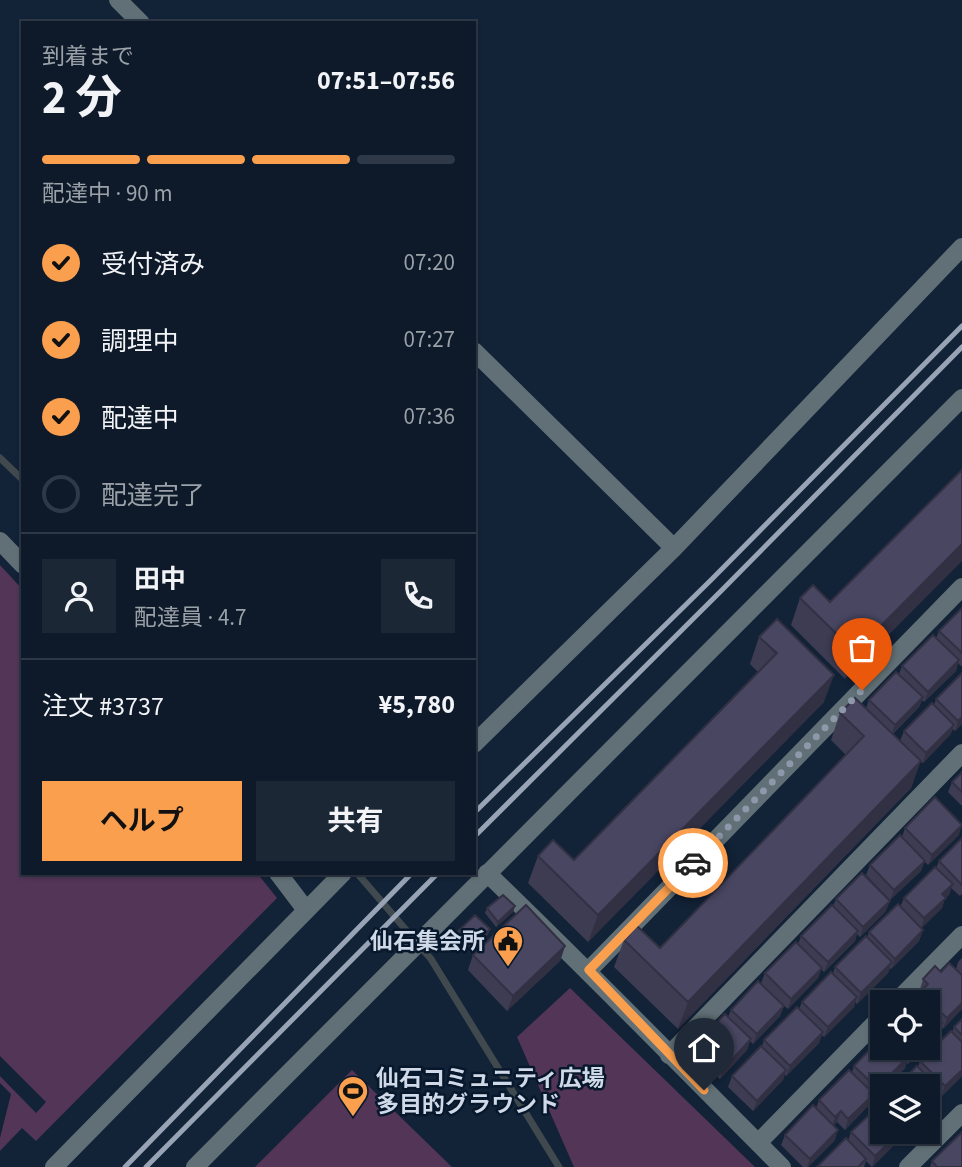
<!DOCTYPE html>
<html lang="ja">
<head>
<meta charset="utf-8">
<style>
	body { margin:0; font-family:"Source Sans 3","Noto Sans JP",sans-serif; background:#1c2735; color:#f1f3f6; height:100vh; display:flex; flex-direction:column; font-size:26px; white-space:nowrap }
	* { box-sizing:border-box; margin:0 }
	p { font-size:23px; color:#9ba1a8 }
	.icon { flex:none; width:38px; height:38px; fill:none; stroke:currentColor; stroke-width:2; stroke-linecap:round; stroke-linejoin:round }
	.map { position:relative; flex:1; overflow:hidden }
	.panel { position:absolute; left:21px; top:21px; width:455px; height:854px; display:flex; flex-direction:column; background:#0e1a29; border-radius:0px; box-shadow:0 2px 5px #0004,0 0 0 2px #2e3846 }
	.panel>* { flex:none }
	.fabs { position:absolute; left:870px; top:990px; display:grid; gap:14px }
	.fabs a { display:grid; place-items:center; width:70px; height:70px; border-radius:0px; background:#0e1a29; box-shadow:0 2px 5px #0004,0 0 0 2px #2e3846; font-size:35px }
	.pin { position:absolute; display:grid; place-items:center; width:60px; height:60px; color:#fff; margin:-72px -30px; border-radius:50% 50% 50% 0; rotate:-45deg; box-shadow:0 0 7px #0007 }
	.pin .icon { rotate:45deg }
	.courier { position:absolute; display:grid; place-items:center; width:70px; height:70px; margin:-35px; border:5px solid #fa9f4e; border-radius:50%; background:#fff; color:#222; box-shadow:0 2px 9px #0007 }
	.head em { font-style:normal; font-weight:700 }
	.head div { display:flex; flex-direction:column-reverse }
	.head { display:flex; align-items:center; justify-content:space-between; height:119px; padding:0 21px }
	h1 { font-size:46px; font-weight:700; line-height:52px }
	.bar { display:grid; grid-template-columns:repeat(4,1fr); gap:10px 7px; align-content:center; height:84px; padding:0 21px }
	.bar i { height:9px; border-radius:5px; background:#2e3846 }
	.bar .current { background:#fa9f4e }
	.bar p { grid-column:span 4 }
	.line { display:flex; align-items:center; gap:18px; padding:0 21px; border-top:2px solid #2e3846 }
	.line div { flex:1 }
	.round { display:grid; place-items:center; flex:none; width:74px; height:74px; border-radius:0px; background:#1c2735 }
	ol { padding:0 21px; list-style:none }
	li { display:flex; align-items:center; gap:21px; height:77px }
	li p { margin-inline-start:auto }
	li .icon { padding:7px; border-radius:50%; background:#fa9f4e; color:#111; stroke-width:4 }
	li:last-child { color:#9ba1a8 }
	li i { width:38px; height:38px; border:4px solid #2e3846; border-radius:50% }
	.button { display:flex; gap:14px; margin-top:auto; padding:14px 21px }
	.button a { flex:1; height:80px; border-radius:0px; background:#fa9f4e; color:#111; font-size:28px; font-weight:700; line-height:80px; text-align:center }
	.button a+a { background:#1c2735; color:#f1f3f6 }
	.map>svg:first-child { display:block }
	.green { fill:#523557 }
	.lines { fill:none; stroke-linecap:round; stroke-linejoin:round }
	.stream { stroke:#404a4e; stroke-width:7 }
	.minor { stroke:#617076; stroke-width:18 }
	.rail { stroke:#98a4b5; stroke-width:5 }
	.wall { fill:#3e3c53 }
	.shaded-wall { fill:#323144 }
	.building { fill:#484661; stroke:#323144; stroke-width:2 }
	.done { stroke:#8d99aa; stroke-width:7; stroke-dasharray:0 12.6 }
	.route { stroke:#fa9f4e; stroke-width:9 }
	.labels { text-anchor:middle; stroke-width:5; stroke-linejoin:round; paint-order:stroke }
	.poi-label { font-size:23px; font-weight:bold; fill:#cfd9e8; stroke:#08182c; text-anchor:end }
</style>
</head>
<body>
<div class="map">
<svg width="962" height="1167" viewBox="0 0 962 1167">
	<rect width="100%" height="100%" fill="#122237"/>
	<path class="green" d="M0,565L23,590V873H257L277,898L36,1141L22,1128L0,1151V1138L11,1094L0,1083V1076L36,1113L46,1102L0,1056Z
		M570,988L755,1167H574L517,1037Z
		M352,1070L452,1167H255Z"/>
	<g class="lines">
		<path class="stream" d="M0,458L23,480
			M357,873L431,959L559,1167"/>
		<path class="minor" d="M118,0L141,23
			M474,351L674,548
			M0,541L23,565
			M474,744L674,548L962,247
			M278,873L306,910
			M487,873C587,969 684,1069 782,1167
			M589,970L962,587
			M895,1003L962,935
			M669,1055L962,753
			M758,1143L882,1016
			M54,1167L343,873
			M195,1167L962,398
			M908,1167L962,1113"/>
		<path class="rail" d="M474,813L712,579L962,326
			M474,837L723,589L962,347
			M125,1167L412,873
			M146,1167L438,873"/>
	</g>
	<path class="wall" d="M962,470L845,679L791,625L800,598L830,602Z
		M962,608V666H961L958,663L956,671L924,702L922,700L919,707L893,734L900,741L904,731L934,705L936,699L962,724L955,731L953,729L950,735L923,763L920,761L911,788L678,1029L614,967L624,940L660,948L846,755L831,740L840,713L866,708L869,700L899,674L902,666L936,638L939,631Z
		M759,637L824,702L588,942L528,883L538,856L574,860L758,672L750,664Z
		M962,772V806L948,792L952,782Z
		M905,828L959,835L928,865L924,861L921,871L890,900L866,875L870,865L902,837Z
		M962,838V894L960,896L951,888L949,895L945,898L942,908L921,928L923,930L919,941L891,969L890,968L888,973L857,1004L855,1002L854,1007L824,1037L822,1035L819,1043L786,1076L785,1074L783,1080L753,1111L728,1087L732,1076L762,1046L764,1040L799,1009L802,1002L833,973L835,967L867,938L869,932L900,907L904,898L936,868L939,861Z
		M836,899L886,911L860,937L857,934L855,941L824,972L821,969L818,978L788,1009L784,1006L780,1016L753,1044L750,1041L747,1050L720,1079L692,1054L696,1043L728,1017L731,1010L761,983L765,973L798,944L801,936L833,906Z
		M515,906L513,912L496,927L485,913L487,908Z
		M490,929L488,934L470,952L456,936L458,931Z
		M565,946L560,961L507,1011L468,970L473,955Z
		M962,958V1009L943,1029L941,1026L938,1033L928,1044V1003H916L922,991L920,989L923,979L941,972L956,969L958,962Z
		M962,1019V1076L941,1097L935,1091L934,1096L930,1099L918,1067L920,1061L952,1032L954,1027Z
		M882,1048H923L908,1064L906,1063L905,1068L886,1087H882L874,1099L873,1098L870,1104L845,1130L837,1122L834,1125L835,1140L808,1167H803L781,1145L785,1135L816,1108L819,1100L852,1072L854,1066Z
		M851,1132L896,1143L872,1167L866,1161L864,1167H817L848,1141Z
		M932,1161L962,1167H930Z"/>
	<path class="shaded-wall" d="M962,544V561L845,679L855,652Z
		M959,660L956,671L924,702L928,692Z
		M834,675L824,702L588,942L598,915Z
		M923,697L919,707L891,735L895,725Z
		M962,717V724L955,731L958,721Z
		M954,725L950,735L923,763L926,753Z
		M921,761L911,788L678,1029L688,1002Z
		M962,825L959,835L928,865L932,855Z
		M925,861L921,871L890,900L894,890Z
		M953,884L949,895L945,898L942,908L921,929L924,918L942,894Z
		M890,901L886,911L860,937L863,927Z
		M515,906L513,912L496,927L498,922Z
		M490,929L488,934L470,952L471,947Z
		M923,930L919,941L891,969L895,959Z
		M858,931L855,941L824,972L828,962Z
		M565,946L560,961L507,1011L513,996Z
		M892,962L888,973L857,1004L861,993Z
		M822,968L818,978L788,1009L791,999Z
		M857,997L854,1007L824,1037L828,1027Z
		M962,1003V1009L943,1029L947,1018Z
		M784,1006L780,1016L753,1044L757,1034Z
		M942,1023L938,1033L928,1044V1038Z
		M823,1032L819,1043L786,1076L790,1066Z
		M751,1039L747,1050L720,1079L723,1069Z
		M917,1048H923L908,1064L911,1054Z
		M908,1057L905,1068L886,1087H882V1090L874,1099L877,1088Z
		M786,1070L783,1080L753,1111L757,1101Z
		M962,1070V1076L941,1097L945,1086Z
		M937,1086L934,1096L928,1102V1096Z
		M874,1094L870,1104L845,1130L848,1119Z
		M841,1111L837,1122L832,1127L835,1117Z
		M838,1130L835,1140L808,1167H807L810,1159Z
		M899,1133L896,1143L872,1167L875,1156Z"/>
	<path class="building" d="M962,470V544L855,652L800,598L813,585L830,602Z
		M962,608V653L939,631Z
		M777,619L834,675L598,915L538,856L553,840L574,860L777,653L759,637Z
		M933,635L959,660L928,692L902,666Z
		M896,672L923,697L895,725L869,700Z
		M962,673V717L958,721L936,699Z
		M855,698L921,761L688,1002L624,940L637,926L660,948L864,736L840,713Z
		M932,703L954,725L926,753L904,731Z
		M962,772V792L952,782Z
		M935,797L962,825L932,855L905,828Z
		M900,835L925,861L894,890L870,865Z
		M962,838V885L939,861Z
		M935,867L953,884L942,894L946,898L924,918L904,898Z
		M862,873L890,901L863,927L836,899Z
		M503,895L515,906L498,922L487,908Z
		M898,904L923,930L895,959L869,932Z
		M526,905L565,946L513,996L473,955Z
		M832,905L858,931L828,962L801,936Z
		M475,915L490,929L471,947L458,931Z
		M866,936L892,962L861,993L835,967Z
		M796,942L822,968L791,999L765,973Z
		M949,963L962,975V1003L947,1018L920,992L928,984L923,979L935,966L941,972Z
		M831,972L857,997L828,1027L802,1002Z
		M758,981L784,1006L757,1034L731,1010Z
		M797,1007L823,1032L790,1066L764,1040Z
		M928,1009L942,1023L928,1038Z
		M725,1014L751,1039L723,1069L696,1043Z
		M962,1019V1035L954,1027Z
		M951,1031L962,1042V1070L945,1086L920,1061Z
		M882,1037V1048H899L908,1057L877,1088L854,1066Z
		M761,1046L786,1070L757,1101L732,1076Z
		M905,1048H917L911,1054Z
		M917,1066L937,1086L928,1096V1087H896Z
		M849,1070L874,1094L848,1119L841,1111L835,1117L819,1100Z
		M882,1103V1132L899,1133L875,1156L851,1132Z
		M813,1105L838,1130L810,1159L785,1135Z
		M962,1132V1167H937L932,1161Z
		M846,1138L866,1159L858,1167H817Z"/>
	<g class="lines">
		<path class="done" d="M693,863L862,690"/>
		<path class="route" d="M693,863L589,970L704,1090"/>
	</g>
	<defs>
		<g id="civic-pin" transform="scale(1.575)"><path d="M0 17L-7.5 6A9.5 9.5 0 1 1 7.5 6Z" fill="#fa9f4e" stroke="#08182c"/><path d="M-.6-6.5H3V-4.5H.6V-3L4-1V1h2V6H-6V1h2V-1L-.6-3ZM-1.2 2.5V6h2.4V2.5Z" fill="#111"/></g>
		<g id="stadium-pin" transform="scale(1.575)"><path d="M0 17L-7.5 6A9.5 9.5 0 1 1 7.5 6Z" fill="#fa9f4e" stroke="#08182c"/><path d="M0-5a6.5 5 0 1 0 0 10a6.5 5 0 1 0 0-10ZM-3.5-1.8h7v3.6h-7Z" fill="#111"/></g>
	</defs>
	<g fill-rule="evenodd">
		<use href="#civic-pin" x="508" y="941"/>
		<use href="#stadium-pin" x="353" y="1091"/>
	</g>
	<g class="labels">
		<g class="poi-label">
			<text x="485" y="949">仙石集会所</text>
			<text x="376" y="1086" text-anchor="start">仙石コミュニティ広場<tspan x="376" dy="26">多目的グラウンド</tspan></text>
		</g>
	</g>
</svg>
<div class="fabs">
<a><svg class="icon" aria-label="locate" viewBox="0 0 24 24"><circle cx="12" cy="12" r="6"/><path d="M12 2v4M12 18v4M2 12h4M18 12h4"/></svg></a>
<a><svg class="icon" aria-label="layers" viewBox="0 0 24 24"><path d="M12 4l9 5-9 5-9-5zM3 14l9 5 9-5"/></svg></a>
</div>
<div class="pin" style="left:862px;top:690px;background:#ea580c"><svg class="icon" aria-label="bag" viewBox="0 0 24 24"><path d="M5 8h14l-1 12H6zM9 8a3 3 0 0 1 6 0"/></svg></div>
<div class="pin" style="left:704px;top:1090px;background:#1f2937"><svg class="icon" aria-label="home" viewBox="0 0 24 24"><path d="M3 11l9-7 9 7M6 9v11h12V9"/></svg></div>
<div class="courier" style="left:693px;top:863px"><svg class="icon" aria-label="car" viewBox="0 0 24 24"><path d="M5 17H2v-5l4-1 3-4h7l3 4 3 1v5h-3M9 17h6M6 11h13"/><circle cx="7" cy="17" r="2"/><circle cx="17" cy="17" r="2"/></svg></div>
<section class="panel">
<div class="head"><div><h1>2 分</h1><p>到着まで</p></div><em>07:51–07:56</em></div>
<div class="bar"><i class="current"></i><i class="current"></i><i class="current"></i><i></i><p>配達中 · 90 m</p></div>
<ol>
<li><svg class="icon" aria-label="check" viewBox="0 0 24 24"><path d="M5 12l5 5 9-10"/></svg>受付済み<p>07:20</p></li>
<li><svg class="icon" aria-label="check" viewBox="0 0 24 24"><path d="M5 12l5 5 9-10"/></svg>調理中<p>07:27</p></li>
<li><svg class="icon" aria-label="check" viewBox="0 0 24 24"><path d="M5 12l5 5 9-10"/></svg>配達中<p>07:36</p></li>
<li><i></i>配達完了</li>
</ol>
<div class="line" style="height:126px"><a class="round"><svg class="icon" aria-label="person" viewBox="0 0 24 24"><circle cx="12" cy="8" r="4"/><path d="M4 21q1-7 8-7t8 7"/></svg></a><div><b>田中</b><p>配達員 · 4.7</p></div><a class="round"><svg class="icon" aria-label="phone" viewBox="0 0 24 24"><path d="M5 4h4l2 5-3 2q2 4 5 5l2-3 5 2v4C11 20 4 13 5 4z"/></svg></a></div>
<div class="line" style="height:91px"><div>注文 #3737</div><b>¥5,780</b></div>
<div class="button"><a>ヘルプ</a><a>共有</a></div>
</section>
</div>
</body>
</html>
